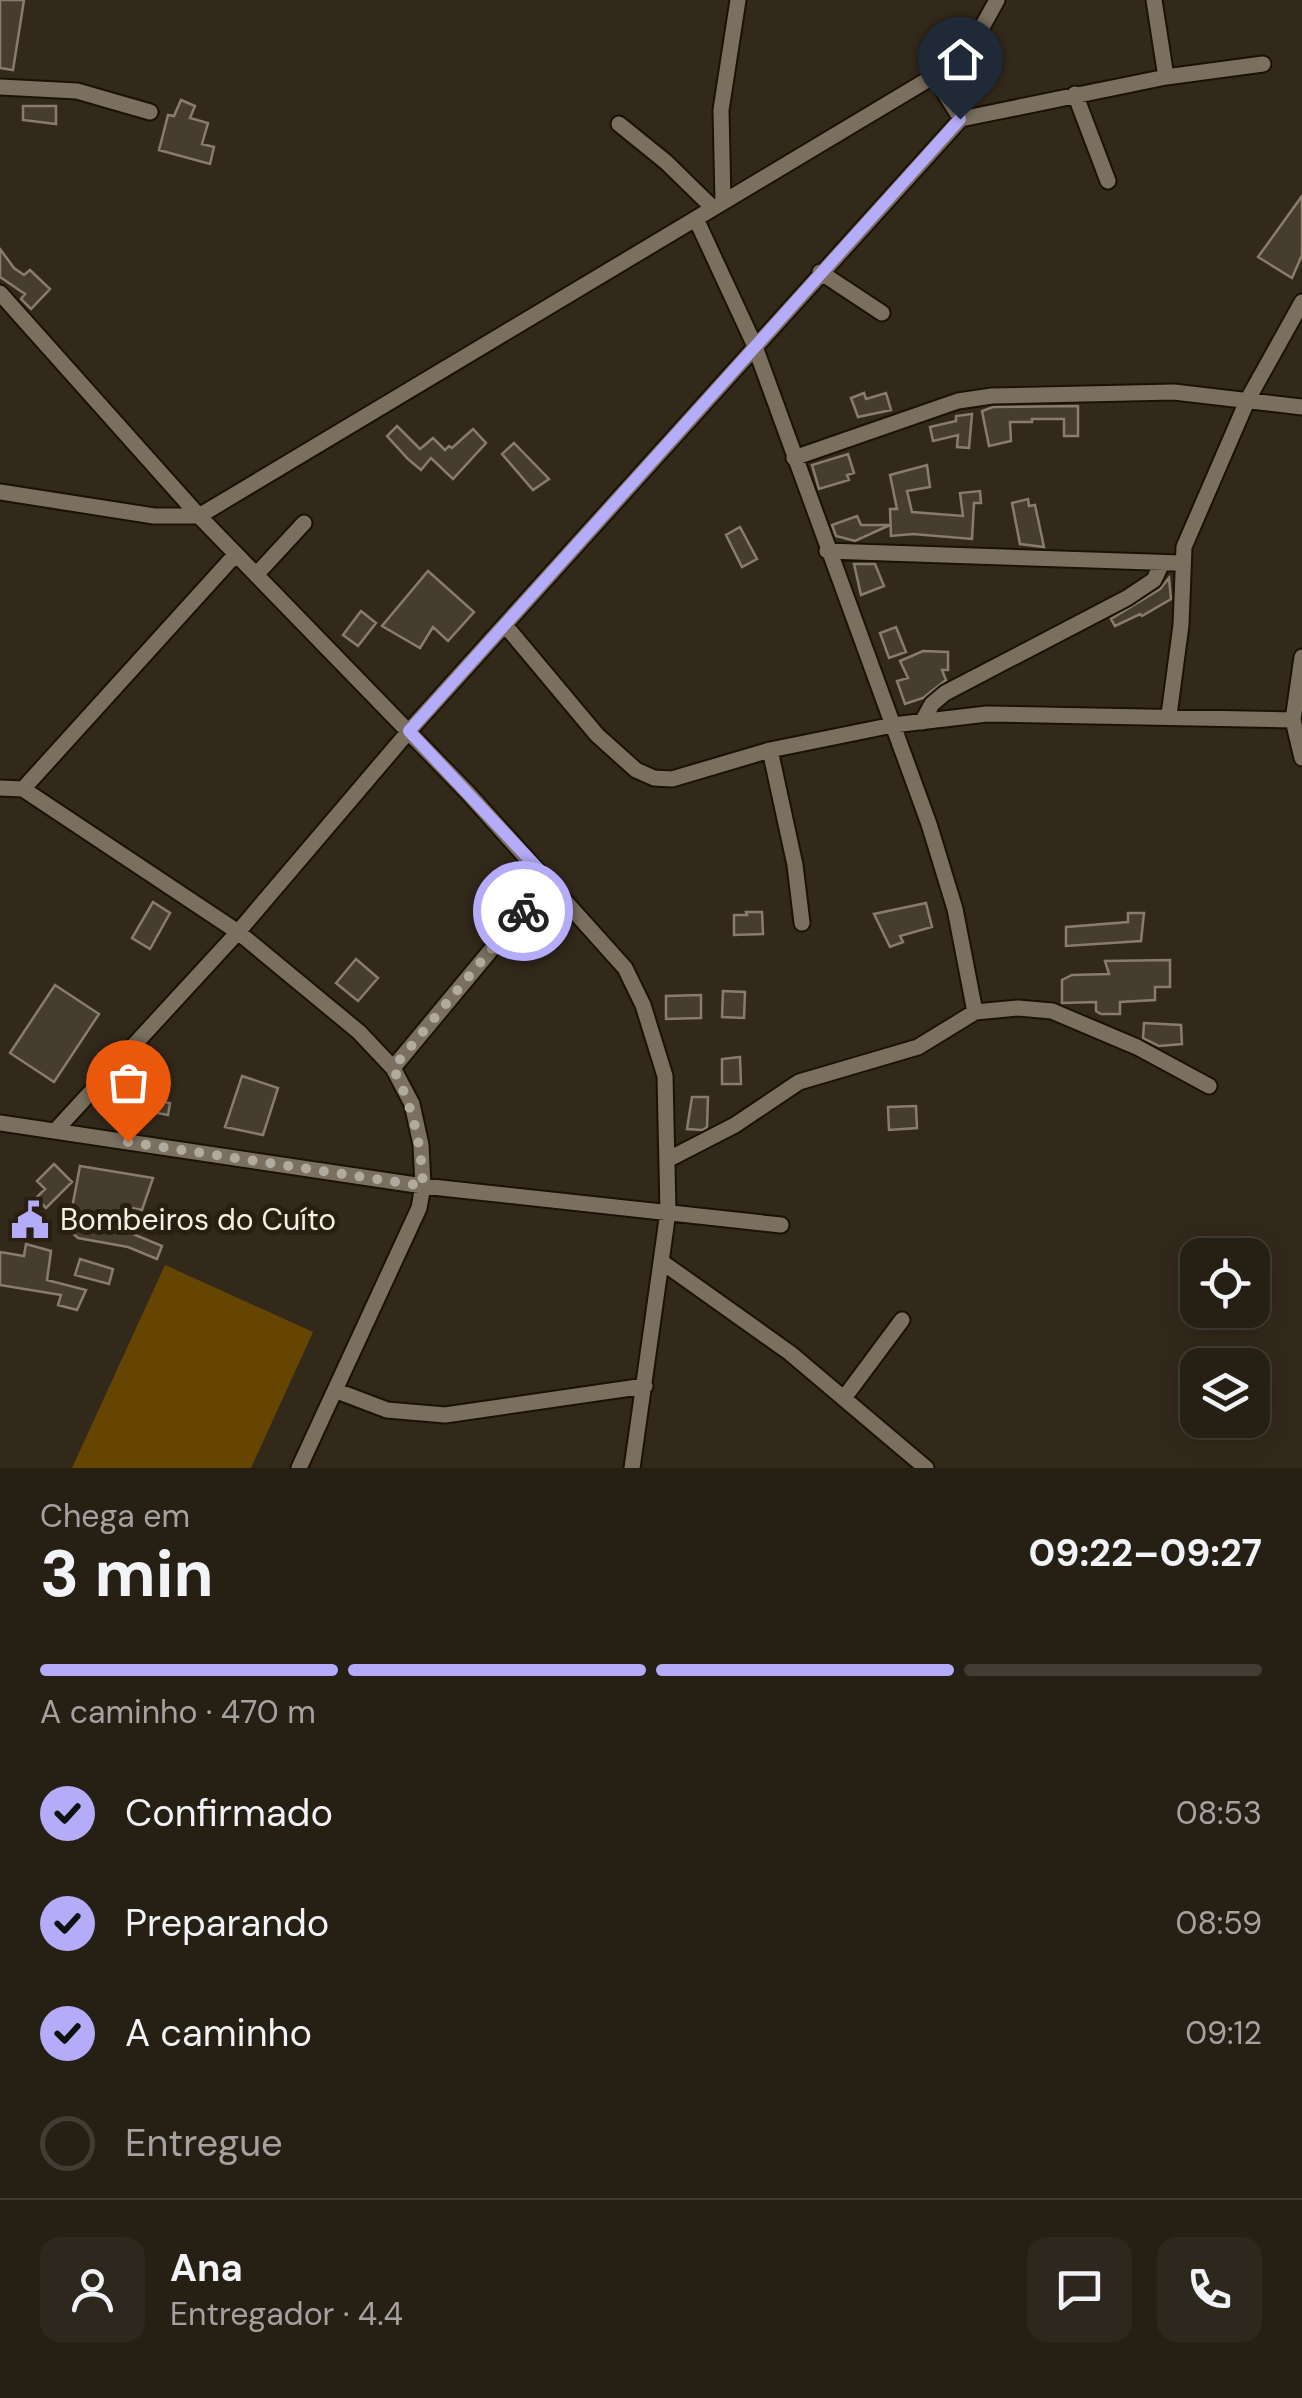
<!DOCTYPE html>
<html lang="pt">
<head>
<meta charset="utf-8">
<style>
	body { margin:0; font-family:"DM Sans",sans-serif; background:#2e271d; color:#f1f3f6; height:100vh; display:flex; flex-direction:column; font-size:38px; white-space:nowrap }
	* { box-sizing:border-box; margin:0 }
	p { font-size:32px; color:#a4a2a0 }
	.icon { flex:none; width:55px; height:55px; fill:none; stroke:currentColor; stroke-width:2; stroke-linecap:round; stroke-linejoin:round }
	.map { position:relative; height:1468px; overflow:hidden }
	.drawer { display:flex; flex-direction:column; background:#261f14; flex:1 }
	.drawer>* { flex:none }
	.fabs { position:absolute; left:1180px; top:1238px; display:grid; gap:20px }
	.fabs a { display:grid; place-items:center; width:90px; height:90px; border-radius:20px; background:#261f14; box-shadow:0 5px 25px #0003,0 0 0 2px #423d34; font-size:50px }
	.pin { position:absolute; display:grid; place-items:center; width:85px; height:85px; color:#fff; margin:-102px -42px; border-radius:50% 50% 50% 0; rotate:-45deg; box-shadow:0 0 10px #0007 }
	.pin .icon { rotate:45deg }
	.courier { position:absolute; display:grid; place-items:center; width:100px; height:100px; margin:-50px; border:8px solid #b4acf9; border-radius:50%; background:#fff; color:#222; box-shadow:0 2px 12px #0007 }
	.summary em { font-style:normal; font-weight:700 }
	.summary div { display:flex; flex-direction:column-reverse }
	.summary { display:flex; align-items:center; justify-content:space-between; height:170px; padding:0 40px }
	h1 { font-size:65px; font-weight:700; line-height:75px }
	.bar { display:grid; grid-template-columns:repeat(4,1fr); gap:15px 10px; align-content:center; height:120px; padding:0 40px }
	.bar i { height:12px; border-radius:8px; background:#423d34 }
	.bar .on { background:#b4acf9 }
	.bar p { grid-column:span 4 }
	.line { display:flex; align-items:center; gap:25px; padding:0 40px; border-top:2px solid #423d34 }
	.line div { flex:1 }
	.round { display:grid; place-items:center; flex:none; width:105px; height:105px; border-radius:20px; background:#2e271d }
	ol { padding:0 40px; list-style:none }
	li { display:flex; align-items:center; gap:30px; height:110px }
	li p { margin-inline-start:auto }
	li .icon { padding:10px; border-radius:50%; background:#b4acf9; color:#111; stroke-width:4 }
	li:last-child { color:#a4a2a0 }
	li i { width:55px; height:55px; border:5px solid #423d34; border-radius:50% }
	.map>svg:first-child { display:block }
	.green { fill:#664500 }
	.building { fill:#473d2e; stroke:#887d6c; stroke-width:2.5 }
	.lines { fill:none; stroke-linecap:round; stroke-linejoin:round }
	.minor-casing { stroke:#1a1205; stroke-width:19 }
	.minor { stroke:#7b7060; stroke-width:15 }
	.done { stroke:#b1aa9e; stroke-width:10; stroke-dasharray:0 18 }
	.route { stroke:#b4acf9; stroke-width:12 }
	.labels { text-anchor:middle; stroke-width:10; stroke-linejoin:round; paint-order:stroke }
	.poi-label { font-size:30px; fill:#f5efe5; stroke:#291f11; text-anchor:start }
</style>
</head>
<body>
<div class="map">
<svg width="1302" height="1468" viewBox="0 0 1302 1468">
	<rect width="100%" height="100%" fill="#33291b"/>
	<path class="green" d="M165,1265L313,1332L251,1468H72Z"/>
	<path class="building" d="M0,0H24L13,70L0,68Z
		M181,100L195,106L190,118L208,123L202,144L214,147L210,164L159,150L168,115L174,116Z
		M23,106H56V124L23,120Z
		M1302,196V255L1292,278L1258,257Z
		M0,249L14,268L24,275L30,270L50,289L31,309L21,299L25,294L0,277Z
		M864,393L866,399L886,393L891,410L858,417L851,398Z
		M1078,406V436H1064V419H1032V422H1010L1011,441L989,446L982,411L993,407Z
		M972,414L969,448L957,447L958,435L933,441L930,427L956,421V416Z
		M397,426L420,449L433,438L445,450L449,446L452,448L473,429L486,443L453,479L431,458L421,470L408,459L387,436Z
		M514,443L549,479L533,490L502,454Z
		M848,454L854,473L847,475L849,480L819,489L812,465Z
		M927,465L930,487L907,491L912,512L963,516L960,493L980,491L981,503H974L972,539L913,534L891,536L890,509H897L890,475Z
		M1028,499L1029,506L1035,505L1044,547L1020,544L1012,503Z
		M857,516L861,525H890L855,541L836,536L832,525Z
		M740,527L757,559L742,567L726,535Z
		M854,564H875L884,586L861,595Z
		M428,571L474,612L448,641L433,627L420,648L382,626Z
		M1169,578L1171,599L1142,616L1140,614L1115,626L1111,619L1160,589Z
		M361,611L376,623L358,646L343,635Z
		M896,627L906,652L889,658L880,633Z
		M923,651L948,652V670H942L946,680L923,698L905,704L897,681L908,678L900,661Z
		M153,902L170,913L150,949L132,938Z
		M926,903L932,927L900,936L903,942L890,947L874,914Z
		M746,912H762L763,934L734,935V915H747Z
		M1128,913H1144L1141,941L1066,946V927L1128,922Z
		M356,959L378,978L358,1001L336,983Z
		M1170,960V987H1155V1000L1120,1002V1014H1101L1096,1011V1002L1062,1003V980L1072,975L1109,974L1105,961Z
		M55,985L99,1014L54,1082L10,1053Z
		M723,991L745,992L744,1018L722,1017Z
		M701,995V1018L666,1019V996Z
		M1144,1023L1181,1025L1182,1044L1159,1046L1143,1038Z
		M740,1057L741,1084H722V1059Z
		M129,1075L146,1092L144,1099L170,1103L168,1115L111,1104L109,1096Z
		M242,1076L278,1088L263,1135L225,1127Z
		M692,1097H708L707,1127L702,1130L687,1129Z
		M916,1106L917,1128L889,1130L888,1107Z
		M54,1164L72,1182L46,1208L36,1198L45,1189L37,1181Z
		M80,1166L153,1178L142,1210L132,1208L128,1232L162,1246L157,1259L128,1247L78,1238L68,1229Z
		M26,1244L51,1251L47,1280L86,1290L77,1310L58,1305L61,1295L0,1285V1252L24,1256Z
		M80,1259L113,1269L109,1284L75,1275Z"/>
	<g class="lines">
		<g class="minor-casing">
			<path id="minor" d="M1154,0L1166,77
				M934,76L961,119
				M0,87L77,91L150,112
				M1075,94L1108,181
				M619,124L666,162L713,208
				M723,202L721,110L738,0
				M696,219L754,344L929,824L955,909L975,1012
				M820,272L882,313
				M0,293L199,516L468,793L625,968L643,1005L665,1076L668,1212L632,1468
				M794,458L958,401L992,396L1174,392L1302,407
				M0,492L154,516H199L934,76L976,38L997,0
				M827,551L1181,563
				M256,575L304,523
				M505,625L597,735L636,770L654,778L672,779L770,750L893,725L987,714L1293,720
				M1302,657L1293,720L1302,758
				M1169,715L1181,625L1184,547L1248,399L1302,302
				M922,722L932,704L945,693L1127,598L1154,580L1162,563
				M770,750L795,865L802,923
				M0,788L23,789L238,932L359,1032L393,1068L412,1104L421,1145L423,1186L419,1208L299,1468
				M23,789L236,554
				M393,1068L549,880
				M0,1123L423,1186L781,1225
				M55,1131L238,932L409,731L961,119L1166,77L1263,64
				M667,1160L735,1125L799,1082L918,1047L975,1012L1018,1008L1052,1011L1137,1047L1209,1086
				M662,1262L790,1353L926,1468
				M337,1391L387,1410L445,1415L645,1386
				M844,1398L902,1320"/>
		</g>
		<use href="#minor" class="minor"/>
	</g>
	<g class="lines">
		<path class="done" d="M128,1142L423,1186C421,1142 413,1108 393,1068L523,911"/>
		<path class="route" d="M523,911L549,880L409,731L960,119"/>
	</g>
	<defs>
		<g id="civic-bare" transform="scale(3)"><path d="M-.6-6.5H3V-4.5H.6V-3L4-1V1h2V6H-6V1h2V-1L-.6-3ZM-1.2 2.5V6h2.4V2.5Z" fill="#b4acf9" stroke="#291f11" stroke-width="2.5" paint-order="stroke"/></g>
	</defs>
	<g fill-rule="evenodd">
		<use href="#civic-bare" x="30" y="1220"/>
	</g>
	<g class="labels">
		<g class="poi-label">
			<text x="60" y="1230">Bombeiros do Cuíto</text>
		</g>
	</g>
</svg>
<div class="fabs">
<a><svg class="icon" aria-label="locate" viewBox="0 0 24 24"><circle cx="12" cy="12" r="6"/><path d="M12 2v4M12 18v4M2 12h4M18 12h4"/></svg></a>
<a><svg class="icon" aria-label="layers" viewBox="0 0 24 24"><path d="M12 4l9 5-9 5-9-5zM3 14l9 5 9-5"/></svg></a>
</div>
<div class="pin" style="left:128px;top:1142px;background:#ea580c"><svg class="icon" aria-label="bag" viewBox="0 0 24 24"><path d="M5 8h14l-1 12H6zM9 8a3 3 0 0 1 6 0"/></svg></div>
<div class="pin" style="left:960px;top:119px;background:#1f2937"><svg class="icon" aria-label="home" viewBox="0 0 24 24"><path d="M3 11l9-7 9 7M6 9v11h12V9"/></svg></div>
<div class="courier" style="left:523px;top:911px"><svg class="icon" aria-label="bike" viewBox="0 0 24 24"><circle cx="6" cy="16" r="4"/><circle cx="18" cy="16" r="4"/><path d="M6 16l4-8h5l3 8M10 8l3 8H6M13 5h3"/></svg></div>
</div>
<section class="drawer">
<div class="summary"><div><h1>3 min</h1><p>Chega em</p></div><em>09:22–09:27</em></div>
<div class="bar"><i class="on"></i><i class="on"></i><i class="on"></i><i></i><p>A caminho · 470 m</p></div>
<ol>
<li><svg class="icon" aria-label="check" viewBox="0 0 24 24"><path d="M5 12l5 5 9-10"/></svg>Confirmado<p>08:53</p></li>
<li><svg class="icon" aria-label="check" viewBox="0 0 24 24"><path d="M5 12l5 5 9-10"/></svg>Preparando<p>08:59</p></li>
<li><svg class="icon" aria-label="check" viewBox="0 0 24 24"><path d="M5 12l5 5 9-10"/></svg>A caminho<p>09:12</p></li>
<li><i></i>Entregue</li>
</ol>
<div class="line" style="height:180px"><a class="round"><svg class="icon" aria-label="person" viewBox="0 0 24 24"><circle cx="12" cy="8" r="4"/><path d="M4 21q1-7 8-7t8 7"/></svg></a><div><b>Ana</b><p>Entregador · 4.4</p></div><a class="round"><svg class="icon" aria-label="chat" viewBox="0 0 24 24"><path d="M4 5h16v11H9l-5 4z"/></svg></a><a class="round"><svg class="icon" aria-label="phone" viewBox="0 0 24 24"><path d="M5 4h4l2 5-3 2q2 4 5 5l2-3 5 2v4C11 20 4 13 5 4z"/></svg></a></div>
</section>
</body>
</html>
